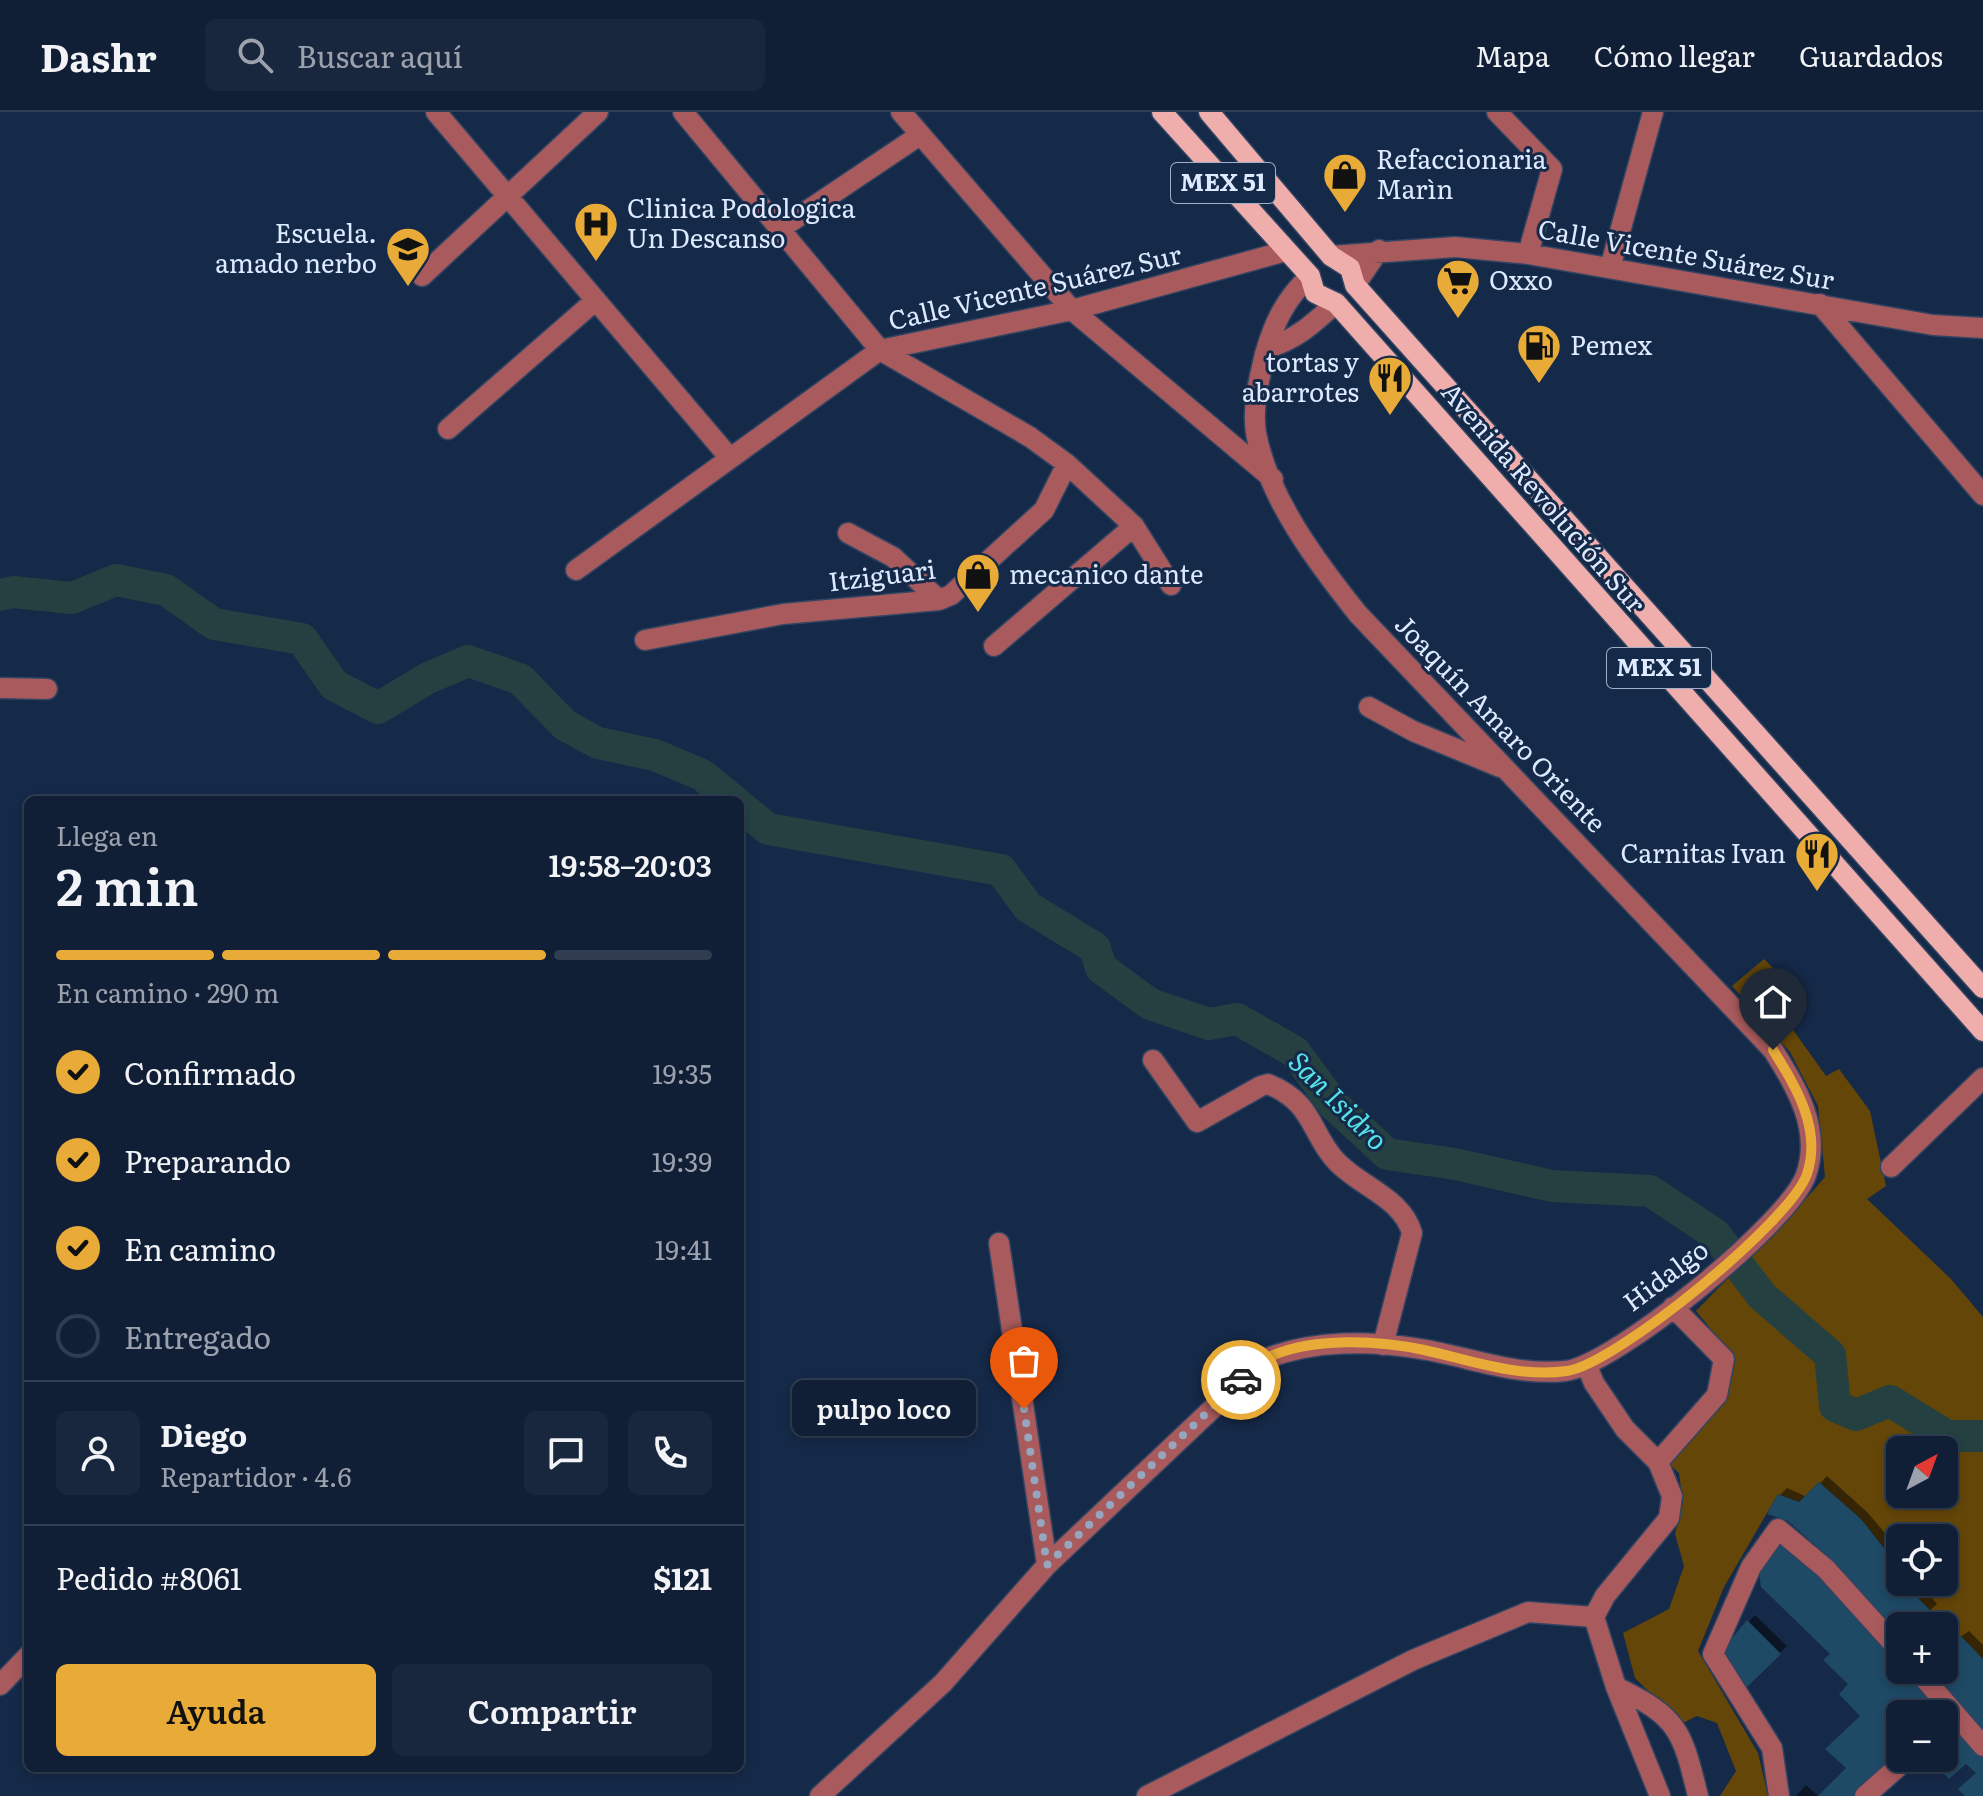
<!DOCTYPE html>
<html lang="es">
<head>
<meta charset="utf-8">
<style>
	body { margin:0; font-family:Literata,serif; background:#19273e; color:#f1f3f6; height:100vh; display:flex; flex-direction:column; font-size:30px; white-space:nowrap }
	* { box-sizing:border-box; margin:0 }
	p { font-size:26px; color:#9ca2ad }
	.icon { flex:none; width:44px; height:44px; fill:none; stroke:currentColor; stroke-width:2; stroke-linecap:round; stroke-linejoin:round }
	.map { position:relative; flex:1; overflow:hidden }
	.side { position:absolute; left:24px; top:684px; width:720px; height:976px; display:flex; flex-direction:column; background:#101f36; border-radius:12px; box-shadow:0 4px 12px #0003,0 0 0 2px #303d51 }
	.side>* { flex:none }
	.needle { width:52px; rotate:41deg }
	.buttons { position:absolute; left:1886px; top:1324px; display:grid; gap:16px }
	.buttons a { display:grid; place-items:center; width:72px; height:72px; border-radius:12px; background:#101f36; box-shadow:0 4px 12px #0003,0 0 0 2px #303d51; font-size:40px }
	.pin { position:absolute; display:grid; place-items:center; width:68px; height:68px; color:#fff; margin:-82px -34px; border-radius:50% 50% 50% 0; rotate:-45deg; box-shadow:0 0 8px #0007 }
	.pin .icon { rotate:45deg }
	.courier { position:absolute; display:grid; place-items:center; width:80px; height:80px; margin:-40px; border:6px solid #e8ab37; border-radius:50%; background:#fff; color:#222; box-shadow:0 2px 10px #0007 }
	.bubble { position:absolute; height:56px; border-radius:12px; background:#101f36; box-shadow:0 4px 12px #0003,0 0 0 2px #303d51; font-size:26px; font-weight:600; line-height:56px; text-align:center }
	.headline em { font-style:normal; font-weight:600 }
	.headline div { display:flex; flex-direction:column-reverse }
	.headline { display:flex; align-items:center; justify-content:space-between; height:136px; padding:0 32px }
	h1 { font-size:52px; font-weight:600; line-height:60px }
	.bar { display:grid; grid-template-columns:repeat(4,1fr); gap:12px 8px; align-content:center; height:96px; padding:0 32px }
	.bar i { height:10px; border-radius:6px; background:#303d51 }
	.bar .on { background:#e8ab37 }
	.bar p { grid-column:span 4 }
	.line { display:flex; align-items:center; gap:20px; padding:0 32px; border-top:2px solid #303d51 }
	.line div { flex:1 }
	.round { display:grid; place-items:center; flex:none; width:84px; height:84px; border-radius:12px; background:#19273e }
	ol { padding:0 32px; list-style:none }
	li { display:flex; align-items:center; gap:24px; height:88px }
	li p { margin-inline-start:auto }
	li .icon { padding:8px; border-radius:50%; background:#e8ab37; color:#111; stroke-width:4 }
	li:last-child { color:#9ca2ad }
	li i { width:44px; height:44px; border:4px solid #303d51; border-radius:50% }
	.primary-button { display:flex; gap:16px; margin-top:auto; padding:16px 32px }
	.primary-button a { flex:1; height:92px; border-radius:12px; background:#e8ab37; color:#111; font-size:32px; font-weight:600; line-height:92px; text-align:center }
	.primary-button a+a { background:#19273e; color:#f1f3f6 }
	header { display:flex; align-items:center; gap:48px; box-sizing:border-box; height:112px; padding:0 40px; background:#101f36; border-bottom:2px solid #303d51 }
	header strong { font-size:38px }
	nav { display:flex; gap:44px; margin-inline-start:auto; font-size:28px }
	.search { width:560px; height:72px; background:#19273e; display:flex; align-items:center; gap:20px; box-sizing:border-box; padding:0 28px; border-radius:12px; color:#9ca2ad; font-size:30px }
	.map>svg:first-child { display:block }
	.green { fill:#644608; fill-rule:evenodd }
	.shadow { fill:#0007 }
	.lines { fill:none; stroke-linecap:round; stroke-linejoin:round }
	.river { stroke:#244041; stroke-width:32 }
	.building { fill:#1e4a66 }
	.minor-casing { stroke:#314462; stroke-width:23 }
	.major-casing { stroke:#314462; stroke-width:23 }
	.minor { stroke:#a85a5c; stroke-width:20 }
	.major { stroke:#efadac; stroke-width:20 }
	.done { stroke:#97a6bf; stroke-width:8; stroke-dasharray:0 14.4 }
	.route { stroke:#e8ab37; stroke-width:10 }
	.labels { text-anchor:middle; stroke-width:6; stroke-linejoin:round; paint-order:stroke }
	.shield { fill:#152948; stroke:#a1b0c8; stroke-width:2 }
	.shield-label { font-size:24px; font-weight:bold; fill:#ddeaff }
	.poi-label { font-size:26px; fill:#ddeaff; stroke:#152948; text-anchor:start }
	.street-label { font-size:26px; fill:#ddeaff; stroke:#152948 }
	.water-label { font-size:28px; font-style:italic; fill:#55e1e8; stroke:#152948 }
</style>
</head>
<body>
<header>
<strong>Dashr</strong>
<div class="search"><svg class="icon" aria-label="search" viewBox="0 0 24 24"><circle cx="10" cy="10" r="6"/><path d="M15 15l6 6"/></svg>Buscar aquí</div>
<nav><a>Mapa</a><a>Cómo llegar</a><a>Guardados</a></nav>
</header>
<div class="map">
<svg width="1983" height="1684" viewBox="0 0 1983 1684">
	<rect width="100%" height="100%" fill="#152948"/>
	<path class="green" d="M1764,847L1802,885L1781,901L1826,964L1839,957L1870,999L1886,1074L1867,1087L1951,1167L1983,1205V1547L1961,1524L1946,1535L1944,1514H1928L1923,1508L1932,1500L1912,1480L1918,1474L1914,1470H1944V1426H1900V1456L1861,1407L1819,1370L1799,1390L1778,1382L1724,1475L1698,1539L1758,1641L1768,1684H1720L1736,1659L1717,1611L1697,1604L1681,1612L1635,1566L1623,1521L1669,1497L1684,1454L1675,1422L1683,1391L1679,1361L1669,1352L1726,1288L1734,1246L1696,1199C1739,1154 1784,1113 1825,1065L1818,994L1790,940L1732,874ZM1900,1338H1944V1382H1900Z"/>
	<path class="shadow" d="M1827,1364L1868,1401L1900,1439V1470H1919L1937,1492L1928,1500L1941,1514H1900V1523L1780,1383L1787,1376L1807,1385Z
		M1755,1503L1787,1534L1743,1576L1748,1510Z
		M1944,1518L1954,1529L1969,1519L1983,1533V1619L1944,1558Z
		M1806,1673L1818,1684H1796Z"/>
	<g class="lines">
		<path class="river" d="M0,483L13,480L72,486L116,468L166,478L214,512L302,527L334,573L378,596L428,566L468,549L520,567L565,613L598,631L655,643L702,663L733,688
			M740,694L768,717L1001,758L1028,795L1095,836L1101,856L1150,892L1209,912L1237,907L1295,940L1334,993L1387,1042L1455,1052L1552,1074L1650,1079L1715,1122L1762,1184L1830,1243L1835,1294L1856,1303L1890,1289L1947,1324H1983"/>
	</g>
	<path class="building" d="M1819,1370L1861,1407L1900,1456V1470H1914L1918,1474L1912,1480L1932,1500L1923,1508L1928,1514H1900V1524L1829,1445L1788,1409L1767,1402L1778,1382L1799,1390Z
		M1779,1428L1843,1482L1900,1549V1558H1908L1945,1602H1900V1643L1853,1684H1818L1846,1656L1825,1637L1860,1604L1839,1582L1848,1572L1823,1548L1830,1542L1761,1475L1758,1455Z
		M1747,1508L1781,1542L1743,1579L1719,1542Z
		M1961,1524L1983,1547V1623L1930,1558H1944V1532L1946,1535Z
		M1955,1614L1983,1645V1684H1965L1958,1677L1976,1661L1966,1652L1949,1667L1929,1646H1944V1624Z"/>
	<g class="lines">
		<g class="minor-casing">
			<path id="minor" d="M436,0L729,345
				M683,0L880,238L1030,325L1067,352L1134,414L1171,473
				M901,0L1072,198L1273,367
				M1497,0L1552,57L1528,142
				M780,117L920,23
				M1331,144L1455,135L1528,142L1933,213L1983,216
				M1610,156L1653,0
				M422,164L598,0
				M1355,173L1379,138
				M1820,192L1983,383
				M1267,236C1296,228 1314,211 1336,191
				M448,317L596,188
				M848,421L893,445L939,488
				M576,458L880,238L1072,198L1286,139
				M645,528L783,502L939,488L951,483L1044,398L1067,352
				M994,534L1134,414
				M0,576L47,577
				M1369,595L1413,619L1500,655
				M1153,948L1197,1010L1261,974L1268,972C1315,991 1310,1022 1337,1050C1361,1075 1402,1086 1412,1121L1383,1233
				M1891,1055L1983,966
				M999,1131L1047,1453
				M1587,1254L1594,1271L1625,1317L1658,1350L1672,1384L1669,1406L1605,1484L1594,1505L1616,1575L1660,1684
				M1658,1350L1717,1283L1724,1247L1673,1195
				M1917,1558L1983,1634
				M0,1573L28,1544
				M1616,1575C1679,1605 1682,1619 1698,1684
				M820,1684L943,1571L1047,1453L1265,1247C1313,1228 1371,1228 1421,1237C1470,1245 1514,1264 1565,1259C1614,1254 1790,1110 1806,1063C1822,1017 1796,975 1773,938L1358,502C1318,452 1268,386 1256,321C1252,296 1259,267 1265,242C1274,211 1285,187 1310,164
				M1147,1684L1413,1548L1528,1500L1594,1505
				M1779,1684L1772,1636L1713,1542L1751,1455L1778,1417L1826,1457L1900,1539
				M1865,1684L1908,1646"/>
		</g>
		<g class="major-casing">
			<path id="major" d="M1162,0L1310,164L1315,181L1336,191L1983,919
				M1209,0L1331,144L1350,156L1355,173L1983,876"/>
		</g>
		<use href="#minor" class="minor"/>
		<use href="#major" class="major"/>
	</g>
	<g class="lines">
		<path class="done" d="M1024,1297L1047,1453L1241,1268"/>
		<path class="route" d="M1241,1268C1249,1261 1258,1250 1269,1245C1312,1225 1378,1228 1424,1238C1471,1248 1518,1266 1567,1259C1616,1252 1791,1109 1807,1062C1822,1017 1796,975 1773,938"/>
	</g>
	<defs>
		<g id="shop-pin" transform="scale(2.3)"><path d="M0 17L-7.5 6A9.5 9.5 0 1 1 7.5 6Z" fill="#e8ab37" stroke="#152948"/><path d="M-5-2.5h2.3a2.7 3.5 0 0 1 5.4 0H5L5.5 6h-11ZM-1.5-2.5h3a1.5 2.3 0 0 0-3 0Z" fill="#111"/></g>
		<g id="hospital-pin" transform="scale(2.3)"><path d="M0 17L-7.5 6A9.5 9.5 0 1 1 7.5 6Z" fill="#e8ab37" stroke="#152948"/><path d="M-5-5h3v3.5h4V-5h3V5h-3V1.5h-4V5h-3Z" fill="#111"/></g>
		<g id="school-pin" transform="scale(2.3)"><path d="M0 17L-7.5 6A9.5 9.5 0 1 1 7.5 6Z" fill="#e8ab37" stroke="#152948"/><path d="M0-5L7-2L0 1L-7-2ZM-4 1L0 2.5L4 1V4Q0 6-4 4Z" fill="#111"/></g>
		<g id="supermarket-pin" transform="scale(2.3)"><path d="M0 17L-7.5 6A9.5 9.5 0 1 1 7.5 6Z" fill="#e8ab37" stroke="#152948"/><path d="M-6-5.5h2.5l.6 2H6L4.5 2H-2.5L-4.4-4H-6ZM-1.5 3.2a1.3 1.3 0 1 0 .1 0ZM3 3.2a1.3 1.3 0 1 0 .1 0Z" fill="#111"/></g>
		<g id="fuel-pin" transform="scale(2.3)"><path d="M0 17L-7.5 6A9.5 9.5 0 1 1 7.5 6Z" fill="#e8ab37" stroke="#152948"/><path d="M-5.5-6h7V0h2V4h1.3V-2.5L3-4.5l.8-.8L6-3V5H2.5V1h-1V6h-7ZM-4.2-4.7v3.2H.2V-4.7Z" fill="#111"/></g>
		<g id="restaurant-pin" transform="scale(2.3)"><path d="M0 17L-7.5 6A9.5 9.5 0 1 1 7.5 6Z" fill="#e8ab37" stroke="#152948"/><path d="M-5-6h1v4h1v-4h1v4h1v-4h1v5L-1.5 .5V6h-2V.5L-5-1ZM5-6V6H3V1.5H1.5Q1.5-4 5-6Z" fill="#111"/></g>
	</defs>
	<g fill-rule="evenodd">
		<use href="#shop-pin" x="1345" y="63"/>
		<use href="#hospital-pin" x="596" y="112"/>
		<use href="#school-pin" x="408" y="137"/>
		<use href="#supermarket-pin" x="1458" y="169"/>
		<use href="#fuel-pin" x="1539" y="234"/>
		<use href="#restaurant-pin" x="1390" y="266"/>
		<use href="#shop-pin" x="978" y="463"/>
		<use href="#restaurant-pin" x="1817" y="742"/>
	</g>
	<g class="labels">
		<g class="shield">
			<rect x="1171" y="51" width="104" height="40" rx="6"/>
			<rect x="1607" y="536" width="104" height="40" rx="6"/>
		</g>
		<g class="shield-label">
			<text x="1223" y="79">MEX 51</text>
			<text x="1659" y="564">MEX 51</text>
		</g>
		<g class="poi-label">
			<text x="1376" y="57">Refaccionaria<tspan x="1376" dy="30">Marìn</tspan></text>
			<text x="627" y="106">Clinica Podologica<tspan x="627" dy="30">Un Descanso</tspan></text>
			<text x="377" y="131" text-anchor="end">Escuela.<tspan x="377" dy="30">amado nerbo</tspan></text>
			<text x="1489" y="178">Oxxo</text>
			<text x="1570" y="243">Pemex</text>
			<text x="1359" y="260" text-anchor="end">tortas y<tspan x="1359" dy="30">abarrotes</tspan></text>
			<text x="1009" y="472">mecanico dante</text>
			<text x="1786" y="751" text-anchor="end">Carnitas Ivan</text>
		</g>
		<g class="street-label">
			<text transform="translate(1686 143) rotate(10)" y="9">Calle Vicente Suárez Sur</text>
			<text transform="translate(1035 176) rotate(-13)" y="9">Calle Vicente Suárez Sur</text>
			<text transform="translate(1543 386) rotate(49)" y="9">Avenida Revolución Sur</text>
			<text transform="translate(882 464) rotate(-7)" y="9">Itziguari</text>
			<text transform="translate(1500 612) rotate(46)" y="9">Joaquín Amaro Oriente</text>
			<text transform="translate(1666 1164) rotate(-37)" y="9">Hidalgo</text>
		</g>
		<g class="water-label">
			<text transform="translate(1338 989) rotate(45)" y="10">San Isidro</text>
		</g>
	</g>
</svg>
<div class="buttons">
<a><svg class="needle" viewBox="-14 -14 28 28"><path d="M0-13l5 13h-10z" fill="#e53935"/><path d="M0 13l5-13h-10z" fill="#9ca2ad"/></svg></a>
<a><svg class="icon" aria-label="locate" viewBox="0 0 24 24"><circle cx="12" cy="12" r="6"/><path d="M12 2v4M12 18v4M2 12h4M18 12h4"/></svg></a>
<a>+</a>
<a>−</a>
</div>
<div class="pin" style="left:1024px;top:1297px;background:#ea580c"><svg class="icon" aria-label="bag" viewBox="0 0 24 24"><path d="M5 8h14l-1 12H6zM9 8a3 3 0 0 1 6 0"/></svg></div>
<div class="pin" style="left:1773px;top:938px;background:#1f2937"><svg class="icon" aria-label="home" viewBox="0 0 24 24"><path d="M3 11l9-7 9 7M6 9v11h12V9"/></svg></div>
<div class="courier" style="left:1241px;top:1268px"><svg class="icon" aria-label="car" viewBox="0 0 24 24"><path d="M5 17H2v-5l4-1 3-4h7l3 4 3 1v5h-3M9 17h6M6 11h13"/><circle cx="7" cy="17" r="2"/><circle cx="17" cy="17" r="2"/></svg></div>
<div class="bubble" style="left:792px;top:1268px;width:184px">pulpo loco</div>
<section class="side">
<div class="headline"><div><h1>2 min</h1><p>Llega en</p></div><em>19:58–20:03</em></div>
<div class="bar"><i class="on"></i><i class="on"></i><i class="on"></i><i></i><p>En camino · 290 m</p></div>
<ol>
<li><svg class="icon" aria-label="check" viewBox="0 0 24 24"><path d="M5 12l5 5 9-10"/></svg>Confirmado<p>19:35</p></li>
<li><svg class="icon" aria-label="check" viewBox="0 0 24 24"><path d="M5 12l5 5 9-10"/></svg>Preparando<p>19:39</p></li>
<li><svg class="icon" aria-label="check" viewBox="0 0 24 24"><path d="M5 12l5 5 9-10"/></svg>En camino<p>19:41</p></li>
<li><i></i>Entregado</li>
</ol>
<div class="line" style="height:144px"><a class="round"><svg class="icon" aria-label="person" viewBox="0 0 24 24"><circle cx="12" cy="8" r="4"/><path d="M4 21q1-7 8-7t8 7"/></svg></a><div><b>Diego</b><p>Repartidor · 4.6</p></div><a class="round"><svg class="icon" aria-label="chat" viewBox="0 0 24 24"><path d="M4 5h16v11H9l-5 4z"/></svg></a><a class="round"><svg class="icon" aria-label="phone" viewBox="0 0 24 24"><path d="M5 4h4l2 5-3 2q2 4 5 5l2-3 5 2v4C11 20 4 13 5 4z"/></svg></a></div>
<div class="line" style="height:104px"><div>Pedido #8061</div><b>$121</b></div>
<div class="primary-button"><a>Ayuda</a><a>Compartir</a></div>
</section>
</div>
</body>
</html>
